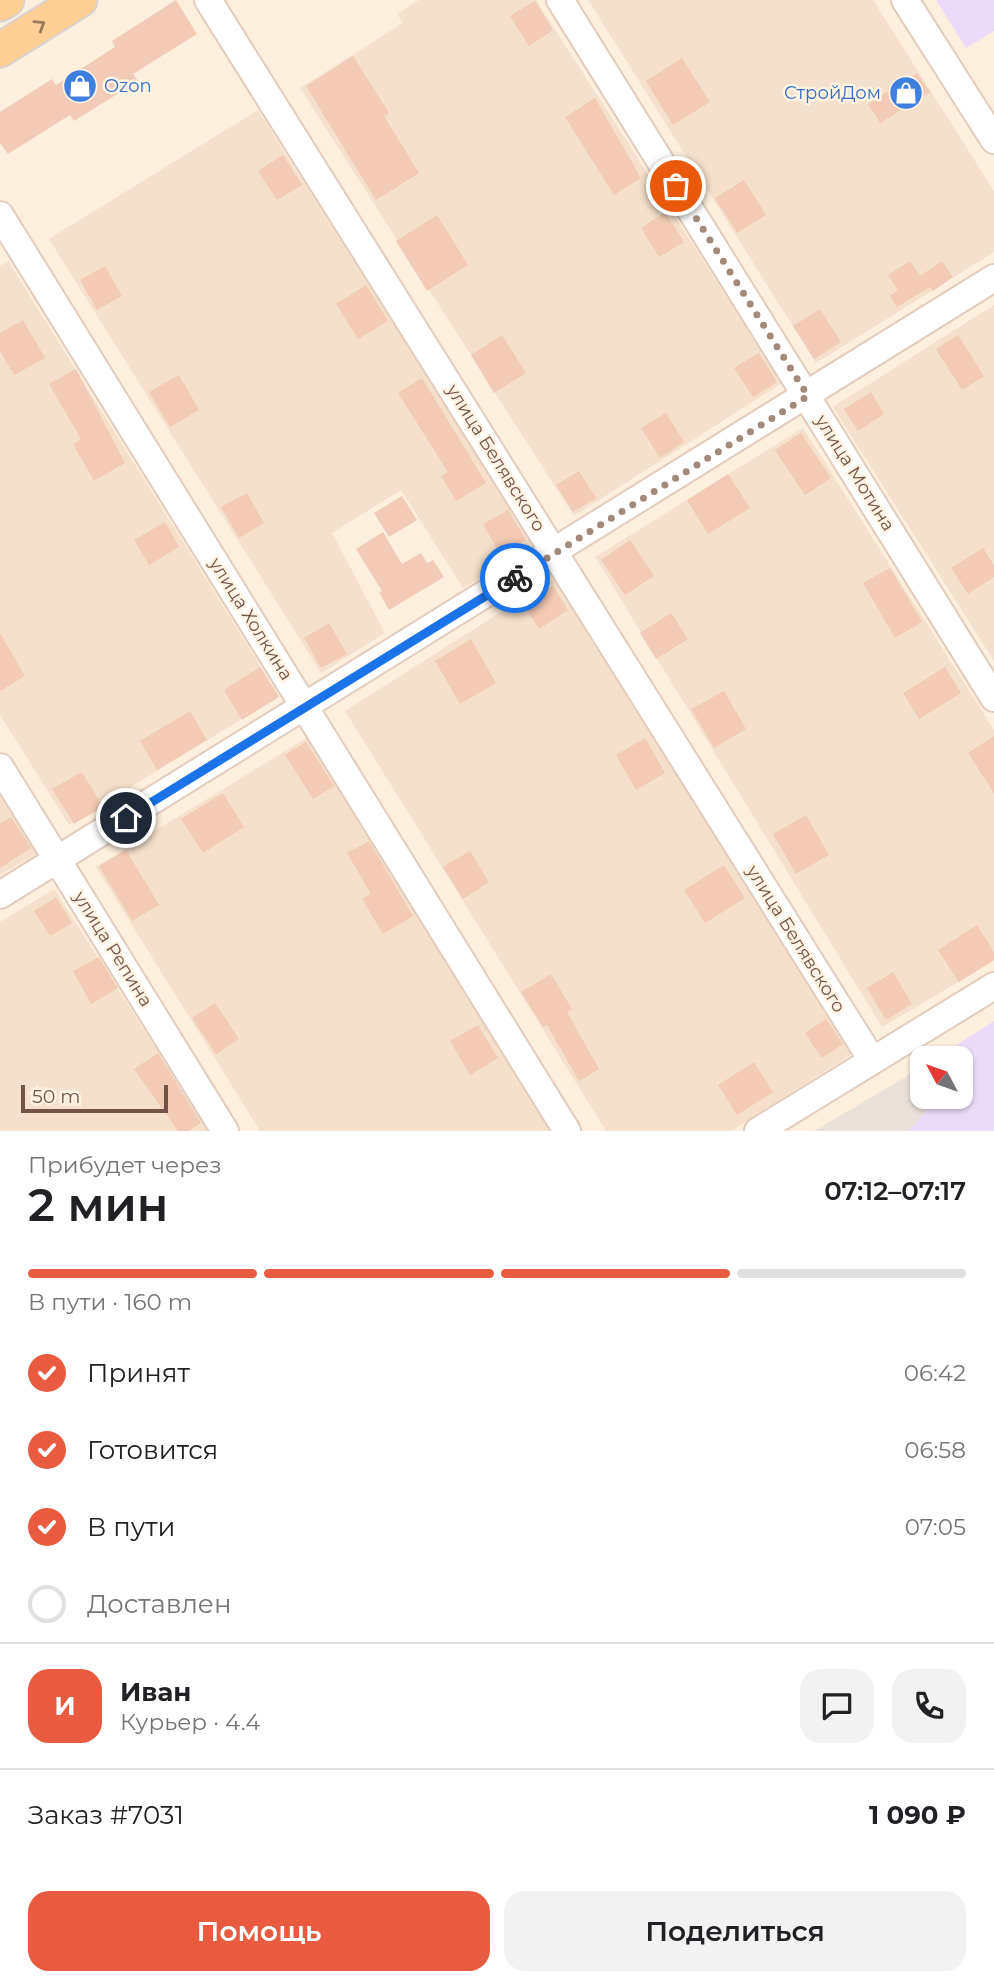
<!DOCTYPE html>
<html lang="ru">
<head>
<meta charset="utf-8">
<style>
	body { margin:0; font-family:Montserrat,sans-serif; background:#f2f2f2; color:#202124; height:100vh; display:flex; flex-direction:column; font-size:26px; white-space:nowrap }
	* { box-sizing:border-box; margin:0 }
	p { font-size:23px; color:#757577 }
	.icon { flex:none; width:38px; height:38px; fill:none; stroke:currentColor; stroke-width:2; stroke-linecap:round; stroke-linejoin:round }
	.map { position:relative; height:1131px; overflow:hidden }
	.panel { display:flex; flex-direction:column; background:#fff; flex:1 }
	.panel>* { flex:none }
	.needle { width:46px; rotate:311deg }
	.fabs { position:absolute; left:910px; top:1046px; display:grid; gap:14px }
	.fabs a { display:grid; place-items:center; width:63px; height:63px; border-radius:14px; background:#fff; box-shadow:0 2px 5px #0004; font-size:35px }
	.scale { position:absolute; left:21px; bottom:18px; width:147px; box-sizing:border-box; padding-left:7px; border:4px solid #725346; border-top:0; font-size:19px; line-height:24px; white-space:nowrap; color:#725346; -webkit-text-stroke:5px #fff3e4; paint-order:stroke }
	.pin { position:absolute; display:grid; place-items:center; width:60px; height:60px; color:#fff; margin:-30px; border:4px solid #fff; border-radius:50%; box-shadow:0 2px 7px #0007 }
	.courier { position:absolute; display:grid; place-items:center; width:70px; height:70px; margin:-35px; border:5px solid #1a73e8; border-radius:50%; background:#fff; color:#222; box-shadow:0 2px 9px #0007 }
	.head em { font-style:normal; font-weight:600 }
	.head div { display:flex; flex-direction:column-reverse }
	.head { display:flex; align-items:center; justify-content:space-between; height:119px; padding:0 28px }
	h1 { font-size:46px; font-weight:600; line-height:52px }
	.bar { display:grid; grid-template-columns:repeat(4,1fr); gap:10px 7px; align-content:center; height:84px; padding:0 28px }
	.bar i { height:9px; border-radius:5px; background:#e0e0e0 }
	.bar .active { background:#e95b40 }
	.bar p { grid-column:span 4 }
	.line { display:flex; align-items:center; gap:18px; padding:0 28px; border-top:2px solid #e0e0e0 }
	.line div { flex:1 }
	.round { display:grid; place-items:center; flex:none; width:74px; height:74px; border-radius:21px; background:#f2f2f2 }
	ol { padding:0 28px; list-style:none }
	li { display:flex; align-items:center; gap:21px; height:77px }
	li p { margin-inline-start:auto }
	li .icon { padding:7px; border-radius:50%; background:#e95b40; color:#fff; stroke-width:4 }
	li:last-child { color:#757577 }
	li i { width:38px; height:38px; border:4px solid #e0e0e0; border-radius:50% }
	.action { display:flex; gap:14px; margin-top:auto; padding:14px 28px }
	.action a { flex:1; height:80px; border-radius:21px; background:#e95b40; color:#fff; font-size:28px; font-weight:600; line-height:80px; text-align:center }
	.action a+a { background:#f2f2f2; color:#202124 }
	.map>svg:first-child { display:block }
	.residential { fill:#f4e0cc }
	.industrial { fill:#eae1da }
	.education { fill:#ecdbf8 }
	.building { fill:#f2cab5 }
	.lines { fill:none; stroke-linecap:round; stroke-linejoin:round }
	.minor-casing { stroke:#e2ccbd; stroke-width:30 }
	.major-casing { stroke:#dad2cf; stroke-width:37 }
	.minor { stroke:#fff; stroke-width:26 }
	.major { stroke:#fdcf94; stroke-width:33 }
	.oneway { stroke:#9c785d }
	.done { stroke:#a28a7b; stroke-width:7; stroke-dasharray:0 12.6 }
	.route { stroke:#1a73e8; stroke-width:9 }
	.labels { text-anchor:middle; stroke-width:5; stroke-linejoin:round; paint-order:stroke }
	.shop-label { font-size:18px; fill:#366cbe; stroke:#fff3e4; text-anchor:start }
	.street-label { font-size:18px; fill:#725346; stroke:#fff3e4 }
</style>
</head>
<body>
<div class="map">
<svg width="994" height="1131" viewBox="0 0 994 1131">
	<rect width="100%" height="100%" fill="#fcefde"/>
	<path class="residential" d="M419,0H536L782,383L574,516L300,88L403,23L397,14Z
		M588,0H873L994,191V252L816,363Z
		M258,110L534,545L463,588L401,490L332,533L385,633L321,673L49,239Z
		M8,261L279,696L69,825L0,715V266Z
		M994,305V661L833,407Z
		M803,428L994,730V961L882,1027L595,557Z
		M553,579L852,1054L731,1131H606L345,711Z
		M308,737L553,1131H260L96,867Z
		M0,794L38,853L0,875Z
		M54,889L209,1131H0V922Z"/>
	<path class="industrial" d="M921,1068L922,1097H938L909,1131H814Z"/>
	<path class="education" d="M936,0H994V31L966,48Z
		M994,1021V1131H909L938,1097H961V1059H935Z"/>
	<path class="building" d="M176,0L197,34L133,74L138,81L74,121L70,115L8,154L0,143V112L52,79L56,85L115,47L112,41Z
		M535,1L553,30L529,46L510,16Z
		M353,56L389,113L384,116L419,173L376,200L306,86Z
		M682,58L710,102L673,125L646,81Z
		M917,73L930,92L880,123L868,104Z
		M595,98L641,178L614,195L565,117Z
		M283,155L302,185L277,200L258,171Z
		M744,180L766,215L737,233L715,198Z
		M665,212L684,242L659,257L641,228Z
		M437,215L468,265L427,291L396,241Z
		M910,261L920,276L942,261L953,277L933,291L930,287L897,307L890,296L898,290L888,275Z
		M105,266L122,296L97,310L80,280Z
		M366,285L388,321L358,339L336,304Z
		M820,309L841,342L814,359L793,326Z
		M23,320L45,358L14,375L0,351V333Z
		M502,335L526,373L494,393L471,355Z
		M958,335L984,376L962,390L936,349Z
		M759,353L777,382L753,397L734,368Z
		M76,369L125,463L94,481L73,444L81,439L49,384Z
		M179,375L199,410L170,427L149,392Z
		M422,378L486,483L456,501L441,476L448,472L398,393Z
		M871,392L884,414L858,431L844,409Z
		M666,413L684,442L660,458L641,428Z
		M801,433L831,478L805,495L775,450Z
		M579,471L596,498L573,512L556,485Z
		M728,474L750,508L708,534L687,500Z
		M247,493L264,523L239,538L221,507Z
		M402,496L417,520L389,537L374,513Z
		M508,510L526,540L500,554L483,524Z
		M165,522L179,547L149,565L134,540Z
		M383,532L402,564L421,553L427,563L433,560L444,577L389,610L379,592L382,591L356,549Z
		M630,540L654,576L625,595L601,560Z
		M983,548L994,565V577L968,594L951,568Z
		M890,568L922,622L895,638L863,583Z
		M553,586L568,610L539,629L524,605Z
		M671,613L688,639L656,659L640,633Z
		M329,623L347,654L321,668L304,638Z
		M0,633L25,676L0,691Z
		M471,639L496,683L460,704L435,661Z
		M260,667L279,697L242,720L224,690Z
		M945,667L961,693L919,719L903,693Z
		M724,691L746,729L714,748L691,709Z
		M190,711L207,740L157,770L140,741Z
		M994,736V793L968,753Z
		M645,738L665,773L636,790L616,755Z
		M306,742L334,786L313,799L285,755Z
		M82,772L103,807L74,824L52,789Z
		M223,793L244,827L203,853L181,819Z
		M806,815L829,855L796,874L773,834Z
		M11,817L31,848L0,868V824Z
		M369,841L413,916L383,934L362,899L371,894L347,853Z
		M126,850L159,905L132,921L99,866Z
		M470,851L489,882L463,899L443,867Z
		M724,865L745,898L705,923L684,890Z
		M56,897L72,923L50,936L34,911Z
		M977,925L994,952V960L959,982L938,950Z
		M99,957L118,988L91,1004L73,971Z
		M893,972L912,1004L886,1020L867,988Z
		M551,974L572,1009L567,1012L599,1069L579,1081L547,1025L543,1027L521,992Z
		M215,1003L239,1039L216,1054L192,1018Z
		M826,1019L843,1044L822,1058L805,1033Z
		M478,1025L498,1058L470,1075L450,1041Z
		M158,1053L201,1123L188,1131H178L134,1069Z
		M754,1062L773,1092L737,1115L718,1085Z"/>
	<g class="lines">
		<g class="minor-casing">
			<path id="minor" d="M208,0L872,1060
				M560,0L994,698
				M905,0L994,140
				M0,215L567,1131
				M0,767L225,1131
				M0,895L994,278
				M758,1131L994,986"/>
		</g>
		<g class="major-casing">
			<path id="major" d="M0,4L7,0
				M0,50L80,0"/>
		</g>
		<use href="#minor" class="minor"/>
		<use href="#major" class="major"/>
	</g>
	<defs><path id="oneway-chevron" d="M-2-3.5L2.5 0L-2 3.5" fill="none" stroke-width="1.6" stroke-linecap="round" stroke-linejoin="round" transform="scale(1.75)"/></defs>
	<use class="oneway" href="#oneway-chevron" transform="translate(40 25) rotate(-32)"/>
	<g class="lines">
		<path class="done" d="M515,578L808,396L676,186"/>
		<path class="route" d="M126,818L515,578"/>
	</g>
	<defs>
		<g id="shop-disc" transform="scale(1.75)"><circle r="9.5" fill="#3f7fe0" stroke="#fff3e4"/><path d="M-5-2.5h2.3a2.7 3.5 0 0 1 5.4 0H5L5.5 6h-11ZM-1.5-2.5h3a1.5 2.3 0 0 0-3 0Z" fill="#fff"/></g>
	</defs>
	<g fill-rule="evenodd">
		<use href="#shop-disc" x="80" y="86"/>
		<use href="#shop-disc" x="906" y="93"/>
	</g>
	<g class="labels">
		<g class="shop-label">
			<text x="104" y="92">Ozon</text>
			<text x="881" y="99" text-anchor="end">СтройДом</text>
		</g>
		<g class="street-label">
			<text transform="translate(496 458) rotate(58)" y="6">улица Белявского</text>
			<text transform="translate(855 473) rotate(58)" y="6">улица Мотина</text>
			<text transform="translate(251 619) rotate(58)" y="6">улица Холкина</text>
			<text transform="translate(796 939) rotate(58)" y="6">улица Белявского</text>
			<text transform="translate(113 949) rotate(58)" y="6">улица Репина</text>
		</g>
	</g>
</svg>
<div class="fabs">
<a><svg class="needle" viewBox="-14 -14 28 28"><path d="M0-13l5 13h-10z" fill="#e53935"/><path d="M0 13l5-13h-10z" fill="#757577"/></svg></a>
</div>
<div class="scale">50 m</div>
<div class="pin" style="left:676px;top:186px;background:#ea580c"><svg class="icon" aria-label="bag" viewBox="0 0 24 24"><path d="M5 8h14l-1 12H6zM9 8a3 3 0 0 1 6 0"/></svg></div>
<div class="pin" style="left:126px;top:818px;background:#1f2937"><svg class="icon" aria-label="home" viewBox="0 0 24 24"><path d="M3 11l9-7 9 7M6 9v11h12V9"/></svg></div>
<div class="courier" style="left:515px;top:578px"><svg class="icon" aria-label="bike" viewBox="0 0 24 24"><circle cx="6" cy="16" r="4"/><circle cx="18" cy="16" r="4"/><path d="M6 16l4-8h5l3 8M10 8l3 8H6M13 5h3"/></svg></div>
</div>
<section class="panel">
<div class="head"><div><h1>2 мин</h1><p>Прибудет через</p></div><em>07:12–07:17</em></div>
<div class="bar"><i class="active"></i><i class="active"></i><i class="active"></i><i></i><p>В пути · 160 m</p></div>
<ol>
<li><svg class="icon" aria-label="check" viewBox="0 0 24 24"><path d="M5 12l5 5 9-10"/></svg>Принят<p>06:42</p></li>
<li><svg class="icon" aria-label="check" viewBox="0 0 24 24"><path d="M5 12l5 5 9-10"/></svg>Готовится<p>06:58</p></li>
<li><svg class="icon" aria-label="check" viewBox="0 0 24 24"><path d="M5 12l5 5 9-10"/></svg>В пути<p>07:05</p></li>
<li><i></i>Доставлен</li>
</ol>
<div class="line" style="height:126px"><b class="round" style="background:#e95b40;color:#fff">И</b><div><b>Иван</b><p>Курьер · 4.4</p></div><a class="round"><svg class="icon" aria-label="chat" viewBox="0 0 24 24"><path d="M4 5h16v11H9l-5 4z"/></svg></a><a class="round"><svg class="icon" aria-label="phone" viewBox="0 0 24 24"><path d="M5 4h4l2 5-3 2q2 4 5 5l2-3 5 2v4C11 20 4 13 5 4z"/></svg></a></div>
<div class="line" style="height:91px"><div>Заказ #7031</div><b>1 090 ₽</b></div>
<div class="action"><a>Помощь</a><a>Поделиться</a></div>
</section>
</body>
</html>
